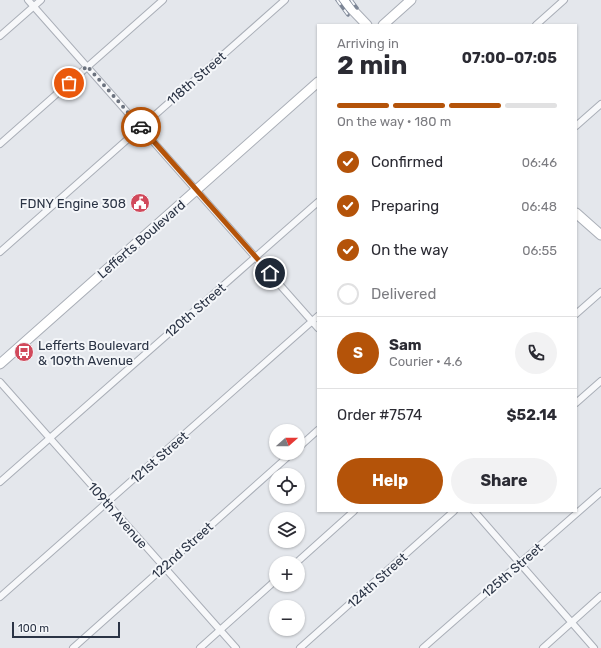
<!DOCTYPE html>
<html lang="en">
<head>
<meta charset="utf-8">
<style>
	body { margin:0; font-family:Rubik,sans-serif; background:#f2f2f3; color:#2b2b33; height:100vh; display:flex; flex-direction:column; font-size:15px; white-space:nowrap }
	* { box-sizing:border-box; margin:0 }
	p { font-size:13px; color:#7c7c81 }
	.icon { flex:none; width:22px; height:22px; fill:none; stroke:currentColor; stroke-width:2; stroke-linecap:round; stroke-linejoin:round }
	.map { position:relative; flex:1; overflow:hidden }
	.panel { position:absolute; left:317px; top:24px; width:260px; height:488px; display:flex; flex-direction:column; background:#fff; border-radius:0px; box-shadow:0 1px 3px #0004 }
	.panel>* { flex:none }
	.needle { width:26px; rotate:69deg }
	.fabs { position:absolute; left:269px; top:424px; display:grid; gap:8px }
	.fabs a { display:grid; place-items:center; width:36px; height:36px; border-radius:50%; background:#fff; box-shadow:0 1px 3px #0004; font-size:20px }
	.scale { position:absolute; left:12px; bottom:10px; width:108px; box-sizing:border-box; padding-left:4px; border:2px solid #2b3445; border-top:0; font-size:11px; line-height:14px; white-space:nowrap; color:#2b3445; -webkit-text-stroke:3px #f4f6f9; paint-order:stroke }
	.pin { position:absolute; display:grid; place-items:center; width:34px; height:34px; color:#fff; margin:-17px; border:2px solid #fff; border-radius:50%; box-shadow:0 1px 4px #0007 }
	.courier { position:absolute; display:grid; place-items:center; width:40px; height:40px; margin:-20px; border:3px solid #b45309; border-radius:50%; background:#fff; color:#222; box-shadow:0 1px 5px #0007 }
	.head em { font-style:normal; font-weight:700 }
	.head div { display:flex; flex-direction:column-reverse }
	.head { display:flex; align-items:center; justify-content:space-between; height:68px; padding:0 20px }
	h1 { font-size:26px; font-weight:700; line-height:30px }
	.bar { display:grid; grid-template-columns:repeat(4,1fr); gap:6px 4px; align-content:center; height:48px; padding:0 20px }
	.bar i { height:5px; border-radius:3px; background:#e1e1e2 }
	.bar .selected { background:#b45309 }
	.bar p { grid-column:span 4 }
	.line { display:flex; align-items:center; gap:10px; padding:0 20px; border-top:1px solid #e1e1e2 }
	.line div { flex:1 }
	.round { display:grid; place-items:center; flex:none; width:42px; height:42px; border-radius:21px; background:#f2f2f3 }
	ol { padding:0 20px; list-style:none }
	li { display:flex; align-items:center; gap:12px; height:44px }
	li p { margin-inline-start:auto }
	li .icon { padding:4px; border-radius:50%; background:#b45309; color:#fff; stroke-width:4 }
	li:last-child { color:#7c7c81 }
	li i { width:22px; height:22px; border:2px solid #e1e1e2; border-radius:50% }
	.button { display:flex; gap:8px; margin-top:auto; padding:8px 20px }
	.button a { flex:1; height:46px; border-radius:24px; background:#b45309; color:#fff; font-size:16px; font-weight:700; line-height:46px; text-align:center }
	.button a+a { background:#f2f2f3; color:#2b2b33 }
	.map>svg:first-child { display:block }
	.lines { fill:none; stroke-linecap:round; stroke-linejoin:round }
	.street-casing { stroke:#a9aeb7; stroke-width:8 }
	.secondary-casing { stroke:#a9aeb7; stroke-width:11 }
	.street { stroke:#f7f8fa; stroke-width:6 }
	.secondary { stroke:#fff; stroke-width:9 }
	.rail-casing { stroke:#7d8696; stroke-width:3.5 }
	.rail { stroke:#f4f6f9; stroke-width:2; stroke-dasharray:6; stroke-linecap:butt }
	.done { stroke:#6c737f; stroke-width:4; stroke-dasharray:0 7.2 }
	.route { stroke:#b45309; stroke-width:5 }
	.labels { text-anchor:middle; stroke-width:4; stroke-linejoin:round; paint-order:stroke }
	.street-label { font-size:13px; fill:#2b3445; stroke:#f4f6f9 }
	.poi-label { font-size:13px; fill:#2b3445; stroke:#f4f6f9; text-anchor:end }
</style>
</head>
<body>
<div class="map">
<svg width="601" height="648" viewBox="0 0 601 648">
	<rect width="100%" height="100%" fill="#e4e7ec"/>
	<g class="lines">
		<g class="street-casing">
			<path id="street" d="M28,0L318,328
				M536,25L564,0
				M0,36L41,0
				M576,126L601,104
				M0,144L163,0
				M0,252L285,0
				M576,314L601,292
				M0,382L236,648
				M576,403L601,381
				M298,448L318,430
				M0,482L318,202
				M474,511L594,648
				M296,563L354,511
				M0,597L318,316
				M73,648L292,453
				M200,648L276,580
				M300,648L454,511
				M423,648L601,492
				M543,648L601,596"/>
		</g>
		<g class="secondary-casing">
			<path id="secondary" d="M343,0L367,25
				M383,25L411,0
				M576,213L601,235
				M0,364L318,82"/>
		</g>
		<use href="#street" class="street"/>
		<use href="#secondary" class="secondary"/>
		<g class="rail-casing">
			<path id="rail" d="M337,0L348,15
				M351,0L357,8"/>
		</g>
		<use href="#rail" class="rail"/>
	</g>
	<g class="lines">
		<path class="done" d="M69,83L87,66L141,127"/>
		<path class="route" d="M141,127L270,273"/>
	</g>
	<defs>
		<g id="civic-disc" transform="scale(1)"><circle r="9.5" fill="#d1495b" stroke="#f4f6f9"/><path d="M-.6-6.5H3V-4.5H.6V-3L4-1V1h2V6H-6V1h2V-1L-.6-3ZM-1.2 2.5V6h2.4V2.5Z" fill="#fff"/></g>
		<g id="bus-disc" transform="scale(1)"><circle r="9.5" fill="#d1495b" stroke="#f4f6f9"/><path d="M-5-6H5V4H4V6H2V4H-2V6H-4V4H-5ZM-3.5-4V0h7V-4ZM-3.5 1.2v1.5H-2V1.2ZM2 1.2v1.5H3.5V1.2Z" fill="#fff"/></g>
	</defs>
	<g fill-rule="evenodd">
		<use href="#civic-disc" x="140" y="203"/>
		<use href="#bus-disc" x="24" y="352"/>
	</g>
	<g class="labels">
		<g class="street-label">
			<text transform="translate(196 78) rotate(-41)" y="5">118th Street</text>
			<text transform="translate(141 239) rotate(-41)" y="5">Lefferts Boulevard</text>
			<text transform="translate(195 310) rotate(-41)" y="5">120th Street</text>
			<text transform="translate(159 457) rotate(-41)" y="5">121st Street</text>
			<text transform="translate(118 515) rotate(49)" y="5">109th Avenue</text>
			<text transform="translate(182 550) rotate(-42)" y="5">122nd Street</text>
			<text transform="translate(512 570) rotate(-41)" y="5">125th Street</text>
			<text transform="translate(377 580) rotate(-42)" y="5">124th Street</text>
		</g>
		<g class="poi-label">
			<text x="126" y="208">FDNY Engine 308</text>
			<text x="38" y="350" text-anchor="start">Lefferts Boulevard<tspan x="38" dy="15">&amp; 109th Avenue</tspan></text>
		</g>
	</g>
</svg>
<div class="fabs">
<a><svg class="needle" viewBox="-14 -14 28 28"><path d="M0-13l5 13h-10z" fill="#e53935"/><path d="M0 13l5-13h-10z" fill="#7c7c81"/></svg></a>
<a><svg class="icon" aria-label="locate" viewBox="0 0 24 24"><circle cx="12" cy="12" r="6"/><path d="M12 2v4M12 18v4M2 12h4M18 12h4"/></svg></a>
<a><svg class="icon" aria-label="layers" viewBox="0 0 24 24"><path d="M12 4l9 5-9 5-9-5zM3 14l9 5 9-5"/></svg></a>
<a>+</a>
<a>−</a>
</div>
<div class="scale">100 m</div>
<div class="pin" style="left:69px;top:83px;background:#ea580c"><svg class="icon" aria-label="bag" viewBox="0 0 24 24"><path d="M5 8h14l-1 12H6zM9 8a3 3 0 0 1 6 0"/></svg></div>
<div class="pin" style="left:270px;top:273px;background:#1f2937"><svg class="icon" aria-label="home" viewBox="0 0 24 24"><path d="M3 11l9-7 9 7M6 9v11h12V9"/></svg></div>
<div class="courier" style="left:141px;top:127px"><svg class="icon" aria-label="car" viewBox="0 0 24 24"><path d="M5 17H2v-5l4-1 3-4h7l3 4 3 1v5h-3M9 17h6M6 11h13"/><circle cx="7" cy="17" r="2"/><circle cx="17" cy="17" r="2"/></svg></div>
<section class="panel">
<div class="head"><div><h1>2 min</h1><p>Arriving in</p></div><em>07:00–07:05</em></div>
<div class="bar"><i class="selected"></i><i class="selected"></i><i class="selected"></i><i></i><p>On the way · 180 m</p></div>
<ol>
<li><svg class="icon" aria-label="check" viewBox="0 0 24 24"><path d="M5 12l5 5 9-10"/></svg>Confirmed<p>06:46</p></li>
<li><svg class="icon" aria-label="check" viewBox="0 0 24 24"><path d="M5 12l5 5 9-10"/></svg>Preparing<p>06:48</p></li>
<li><svg class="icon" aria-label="check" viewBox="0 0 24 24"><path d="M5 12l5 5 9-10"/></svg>On the way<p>06:55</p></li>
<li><i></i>Delivered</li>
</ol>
<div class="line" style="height:72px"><b class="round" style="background:#b45309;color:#fff">S</b><div><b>Sam</b><p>Courier · 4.6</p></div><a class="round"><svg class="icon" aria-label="phone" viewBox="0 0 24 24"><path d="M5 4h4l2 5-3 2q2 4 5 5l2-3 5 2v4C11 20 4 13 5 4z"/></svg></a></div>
<div class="line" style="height:52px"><div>Order #7574</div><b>$52.14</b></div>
<div class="button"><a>Help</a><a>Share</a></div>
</section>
</div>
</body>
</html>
